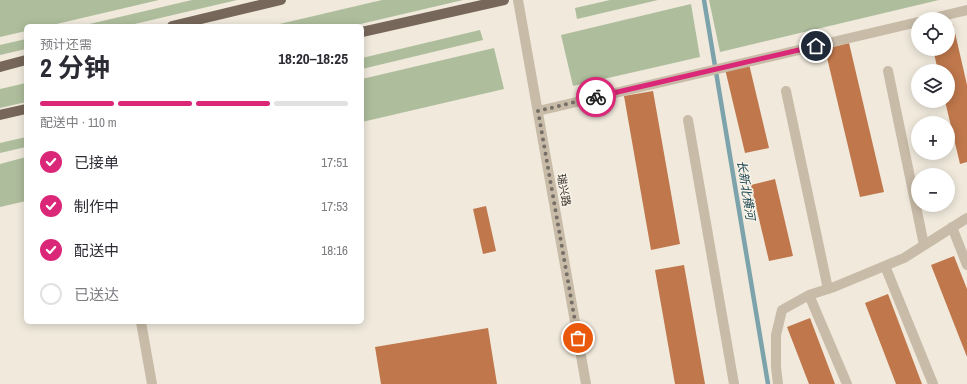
<!DOCTYPE html>
<html lang="zh">
<head>
<meta charset="utf-8">
<style>
	body { margin:0; font-family:"Archivo Narrow","Noto Sans SC",sans-serif; background:#f2f2f3; color:#2b2b33; height:100vh; display:flex; flex-direction:column; font-size:15px; white-space:nowrap }
	* { box-sizing:border-box; margin:0 }
	p { font-size:13px; color:#7c7c81 }
	.icon { flex:none; width:22px; height:22px; fill:none; stroke:currentColor; stroke-width:2; stroke-linecap:round; stroke-linejoin:round }
	.map { position:relative; flex:1; overflow:hidden }
	.side { position:absolute; left:24px; top:24px; width:340px; height:300px; display:flex; flex-direction:column; background:#fff; border-radius:6px; box-shadow:0 2px 10px #0003 }
	.side>* { flex:none }
	.controls { position:absolute; left:911px; top:12px; display:grid; gap:8px }
	.controls a { display:grid; place-items:center; width:44px; height:44px; border-radius:50%; background:#fff; box-shadow:0 2px 10px #0003; font-size:20px }
	.pin { position:absolute; display:grid; place-items:center; width:34px; height:34px; color:#fff; margin:-17px; border:2px solid #fff; border-radius:50%; box-shadow:0 1px 4px #0007 }
	.courier { position:absolute; display:grid; place-items:center; width:40px; height:40px; margin:-20px; border:3px solid #db2777; border-radius:50%; background:#fff; color:#222; box-shadow:0 1px 5px #0007 }
	.head em { font-style:normal; font-weight:700 }
	.head div { display:flex; flex-direction:column-reverse }
	.head { display:flex; align-items:center; justify-content:space-between; height:68px; padding:0 16px }
	h1 { font-size:26px; font-weight:700; line-height:30px }
	.bar { display:grid; grid-template-columns:repeat(4,1fr); gap:6px 4px; align-content:center; height:48px; padding:0 16px }
	.bar i { height:5px; border-radius:3px; background:#e1e1e2 }
	.bar .current { background:#db2777 }
	.bar p { grid-column:span 4 }
	ol { padding:0 16px; list-style:none }
	li { display:flex; align-items:center; gap:12px; height:44px }
	li p { margin-inline-start:auto }
	li .icon { padding:4px; border-radius:50%; background:#db2777; color:#fff; stroke-width:4 }
	li:last-child { color:#7c7c81 }
	li i { width:22px; height:22px; border:2px solid #e1e1e2; border-radius:50% }
	.map>svg:first-child { display:block }
	.green { fill:#aebe9c }
	.lines { fill:none; stroke-linecap:round; stroke-linejoin:round }
	.stream { stroke:#7ca3ac; stroke-width:4.5 }
	.building { fill:#bf774b }
	.minor { stroke:#c8bba8; stroke-width:10 }
	.major { stroke:#76675a; stroke-width:10 }
	.done { stroke:#766f67; stroke-width:4; stroke-dasharray:0 7.2 }
	.route { stroke:#db2777; stroke-width:5 }
	.labels { text-anchor:middle; stroke-width:3; stroke-linejoin:round; paint-order:stroke }
	.street-label { font-size:11px; fill:#352e28; stroke:#f8f3e8 }
	.water-label { font-size:12px; font-style:italic; fill:#204954; stroke:#f8f3e8 }
</style>
</head>
<body>
<div class="map">
<svg width="967" height="384" viewBox="0 0 967 384">
	<rect width="100%" height="100%" fill="#f0e9dc"/>
	<path class="green" d="M0,0H159L48,26H26V31L0,37Z
		M192,0H237L126,26H81Z
		M382,0H463L352,26H271Z
		M610,0H658L577,19L575,8Z
		M709,0H939L720,52Z
		M691,4L700,57L573,86L561,35Z
		M480,30L483,40L362,69V58Z
		M26,39V49L0,55V45Z
		M494,48L504,89L362,122V79Z
		M26,83V102L0,108V89Z
		M26,137V147L0,153V143Z
		M26,157V201L0,207V164Z"/>
	<g class="lines">
		<path class="stream" d="M704,0L768,384"/>
	</g>
	<path class="building" d="M953,24L967,85V162L960,164L945,101H948V71H938L933,49H948V25Z
		M849,43L884,192L860,197L825,49Z
		M749,64L769,148L745,153L725,69Z
		M653,91L680,244L651,250L624,96Z
		M775,179L793,256L769,261L751,185Z
		M486,206L496,251L483,254L473,209Z
		M954,256L967,289V357L931,265Z
		M684,265L705,384H675L655,270Z
		M888,294L922,384H896L865,303Z
		M810,318L835,384H809L787,327Z
		M488,328L497,384H381L375,347Z"/>
	<g class="lines">
		<path class="minor" d="M518,0L586,384
			M929,19L967,10
			M888,71L924,245
			M786,91L828,289
			M538,111L918,22
			M688,120L734,384
			M952,227L967,265
			M885,266L933,384
			M809,295L847,384
			M141,322L152,384
			M778,384L776,367V335L782,310L809,295L834,287L904,258L967,218"/>
		<path class="major" d="M172,26L281,0
			M362,32L504,0
			M0,67L26,60
			M0,115L26,109"/>
	</g>
	<g class="lines">
		<path class="done" d="M578,338L538,111L596,97"/>
		<path class="route" d="M596,97L816,46"/>
	</g>
	<g class="labels">
		<g class="street-label">
			<text transform="translate(564 190) rotate(80)" y="4">瑞兴路</text>
		</g>
		<g class="water-label">
			<text transform="translate(746 190) rotate(81)" y="4">长新北横河</text>
		</g>
	</g>
</svg>
<div class="controls">
<a><svg class="icon" aria-label="locate" viewBox="0 0 24 24"><circle cx="12" cy="12" r="6"/><path d="M12 2v4M12 18v4M2 12h4M18 12h4"/></svg></a>
<a><svg class="icon" aria-label="layers" viewBox="0 0 24 24"><path d="M12 4l9 5-9 5-9-5zM3 14l9 5 9-5"/></svg></a>
<a>+</a>
<a>−</a>
</div>
<div class="pin" style="left:578px;top:338px;background:#ea580c"><svg class="icon" aria-label="bag" viewBox="0 0 24 24"><path d="M5 8h14l-1 12H6zM9 8a3 3 0 0 1 6 0"/></svg></div>
<div class="pin" style="left:816px;top:46px;background:#1f2937"><svg class="icon" aria-label="home" viewBox="0 0 24 24"><path d="M3 11l9-7 9 7M6 9v11h12V9"/></svg></div>
<div class="courier" style="left:596px;top:97px"><svg class="icon" aria-label="bike" viewBox="0 0 24 24"><circle cx="6" cy="16" r="4"/><circle cx="18" cy="16" r="4"/><path d="M6 16l4-8h5l3 8M10 8l3 8H6M13 5h3"/></svg></div>
<section class="side">
<div class="head"><div><h1>2 分钟</h1><p>预计还需</p></div><em>18:20–18:25</em></div>
<div class="bar"><i class="current"></i><i class="current"></i><i class="current"></i><i></i><p>配送中 · 110 m</p></div>
<ol>
<li><svg class="icon" aria-label="check" viewBox="0 0 24 24"><path d="M5 12l5 5 9-10"/></svg>已接单<p>17:51</p></li>
<li><svg class="icon" aria-label="check" viewBox="0 0 24 24"><path d="M5 12l5 5 9-10"/></svg>制作中<p>17:53</p></li>
<li><svg class="icon" aria-label="check" viewBox="0 0 24 24"><path d="M5 12l5 5 9-10"/></svg>配送中<p>18:16</p></li>
<li><i></i>已送达</li>
</ol>
</section>
</div>
</body>
</html>
